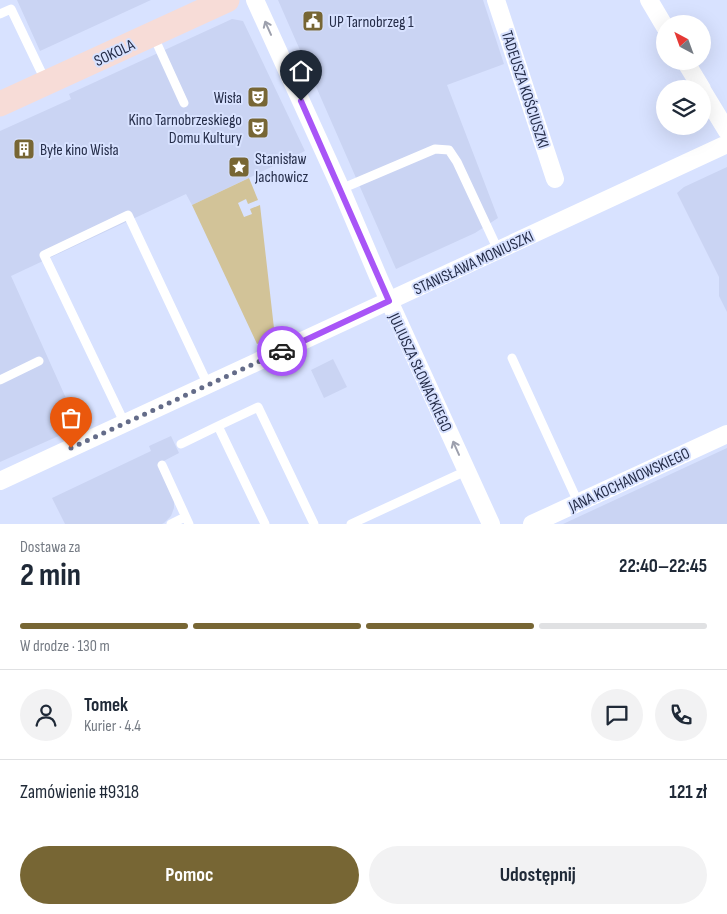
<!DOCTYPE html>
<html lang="pl">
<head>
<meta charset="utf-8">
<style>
	body { margin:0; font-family:"Sofia Sans Condensed",sans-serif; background:#f2f2f3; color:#1f2937; height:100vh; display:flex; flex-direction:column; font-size:19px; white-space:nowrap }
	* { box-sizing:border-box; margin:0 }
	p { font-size:16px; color:#747a83 }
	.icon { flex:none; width:28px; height:28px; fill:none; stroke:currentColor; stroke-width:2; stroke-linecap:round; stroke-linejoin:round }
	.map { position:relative; height:524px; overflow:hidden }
	.drawer { display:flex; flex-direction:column; background:#fff; flex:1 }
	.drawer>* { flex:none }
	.needle { width:32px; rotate:319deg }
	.controls { position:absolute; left:656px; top:15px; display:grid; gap:10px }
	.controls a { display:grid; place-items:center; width:55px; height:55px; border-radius:50%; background:#fff; box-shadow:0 5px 20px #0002; font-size:25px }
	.pin { position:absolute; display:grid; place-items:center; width:42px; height:42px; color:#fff; margin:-51px -21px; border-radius:50% 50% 50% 0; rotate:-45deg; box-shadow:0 0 5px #0007 }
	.pin .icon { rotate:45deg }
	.courier { position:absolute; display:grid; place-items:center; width:50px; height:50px; margin:-25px; border:4px solid #a855f7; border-radius:50%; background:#fff; color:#222; box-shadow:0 1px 6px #0007 }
	.headline em { font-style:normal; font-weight:700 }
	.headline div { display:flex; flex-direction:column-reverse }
	.headline { display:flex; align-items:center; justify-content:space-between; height:85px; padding:0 20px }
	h1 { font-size:32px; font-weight:700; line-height:38px }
	.bar { display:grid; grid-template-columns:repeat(4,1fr); gap:8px 5px; align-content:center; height:60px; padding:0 20px }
	.bar i { height:6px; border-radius:4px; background:#e0e1e3 }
	.bar .on { background:#776634 }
	.bar p { grid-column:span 4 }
	.line { display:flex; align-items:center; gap:12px; padding:0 20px; border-top:1px solid #e0e1e3 }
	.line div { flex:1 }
	.round { display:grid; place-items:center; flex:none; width:52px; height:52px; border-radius:26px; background:#f2f2f3 }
	.cta { display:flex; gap:10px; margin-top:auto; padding:10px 20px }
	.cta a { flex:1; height:58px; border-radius:30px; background:#776634; color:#fff; font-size:20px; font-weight:700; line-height:58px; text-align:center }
	.cta a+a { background:#f2f2f3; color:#1f2937 }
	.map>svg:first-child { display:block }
	.built { fill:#cad4f3 }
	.green { fill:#d2c398 }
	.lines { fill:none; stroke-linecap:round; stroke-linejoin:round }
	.lane { stroke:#fff; stroke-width:9 }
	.street { stroke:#fff; stroke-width:18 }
	.secondary { stroke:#f7dcd7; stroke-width:25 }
	.oneway { stroke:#9da0ad }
	.done { stroke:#646c89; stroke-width:5; stroke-dasharray:0 9 }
	.route { stroke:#a855f7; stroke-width:6 }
	.labels { text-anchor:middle; stroke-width:4; stroke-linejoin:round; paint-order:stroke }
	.poi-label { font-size:16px; fill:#252d49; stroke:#d8e2ff; text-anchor:start }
	.street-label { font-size:16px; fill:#252d49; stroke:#d8e2ff }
</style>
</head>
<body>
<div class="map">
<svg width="727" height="524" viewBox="0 0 727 524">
	<rect width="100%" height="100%" fill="#d8e2ff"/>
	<path class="built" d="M17,0H151L40,51Z
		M278,0H483L504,64L447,85L498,218L475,233L396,269Z
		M232,19L243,21L305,151L192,205L186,194L11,276L79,427L0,462V131L71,99L69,94Z
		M727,167V312L719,296V277L677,193L684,187Z
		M333,359L347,387L324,398L311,370Z
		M171,436L179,453L158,464L174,500V508L171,516L164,523L162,524H65L52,498L151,451L149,446Z
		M727,448V524H563Z"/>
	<path class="green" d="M249,178L258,200L248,204L246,199L238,203L244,217L252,214L250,209L260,205L275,337L257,344L192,205Z"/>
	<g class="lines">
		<path class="lane" d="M0,14L11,9L45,80
			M154,37L184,103
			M341,189L435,149L449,150L457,162L498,250
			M512,358L578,502
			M0,380L39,361
			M125,424L44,255L128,215L208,385
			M181,444L218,426
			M162,465L189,524
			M171,524L185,517
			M265,524L218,426L258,407L314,524
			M351,524L466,471"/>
		<path class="street" d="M255,0L341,189L380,281L491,524
			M496,0L555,179
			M649,0L665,27
			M685,61L702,89
			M702,90L727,131
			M0,481L727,144
			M532,524L727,434"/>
		<path class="secondary" d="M0,104L227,0"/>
	</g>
	<defs><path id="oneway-shaft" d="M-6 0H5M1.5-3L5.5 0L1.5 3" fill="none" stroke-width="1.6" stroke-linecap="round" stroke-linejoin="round" transform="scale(1.25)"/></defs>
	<g class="oneway">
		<use href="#oneway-shaft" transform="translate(268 28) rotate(-114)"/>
		<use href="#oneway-shaft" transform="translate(456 448) rotate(-114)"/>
	</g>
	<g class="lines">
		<path class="done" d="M71,448L282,351"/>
		<path class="route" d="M282,351L389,301L301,101"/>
	</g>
	<defs>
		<g id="civic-square" transform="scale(1.125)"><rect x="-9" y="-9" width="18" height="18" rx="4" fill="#776634" stroke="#d8e2ff"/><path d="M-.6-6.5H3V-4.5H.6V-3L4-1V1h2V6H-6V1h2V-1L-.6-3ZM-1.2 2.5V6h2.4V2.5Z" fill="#fff"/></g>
		<g id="theatre-square" transform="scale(1.125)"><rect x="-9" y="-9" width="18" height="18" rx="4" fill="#776634" stroke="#d8e2ff"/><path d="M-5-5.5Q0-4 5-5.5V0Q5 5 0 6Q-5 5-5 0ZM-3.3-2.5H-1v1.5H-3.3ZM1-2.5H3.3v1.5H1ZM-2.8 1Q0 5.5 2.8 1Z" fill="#fff"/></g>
		<g id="building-square" transform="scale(1.125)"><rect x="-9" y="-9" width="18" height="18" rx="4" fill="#776634" stroke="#d8e2ff"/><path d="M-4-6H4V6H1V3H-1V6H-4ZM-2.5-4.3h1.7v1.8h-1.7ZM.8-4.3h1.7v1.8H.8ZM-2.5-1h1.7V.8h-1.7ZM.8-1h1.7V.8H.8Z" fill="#fff"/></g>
		<g id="sight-square" transform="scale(1.125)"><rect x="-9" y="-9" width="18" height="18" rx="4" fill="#776634" stroke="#d8e2ff"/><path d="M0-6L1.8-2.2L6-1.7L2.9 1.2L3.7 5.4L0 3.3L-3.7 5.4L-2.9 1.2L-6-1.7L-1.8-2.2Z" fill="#fff"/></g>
	</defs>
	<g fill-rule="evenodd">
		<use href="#civic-square" x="313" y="21"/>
		<use href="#theatre-square" x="258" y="97"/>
		<use href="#theatre-square" x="258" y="128"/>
		<use href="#building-square" x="24" y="149"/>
		<use href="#sight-square" x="239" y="167"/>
	</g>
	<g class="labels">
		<g class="poi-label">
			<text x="329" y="27">UP Tarnobrzeg 1</text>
			<text x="242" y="103" text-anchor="end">Wisła</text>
			<text x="242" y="125" text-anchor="end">Kino Tarnobrzeskiego<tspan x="242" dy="18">Domu Kultury</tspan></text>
			<text x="40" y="155">Byłe kino Wisła</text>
			<text x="255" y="164">Stanisław<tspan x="255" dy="18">Jachowicz</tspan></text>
		</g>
		<g class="street-label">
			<text transform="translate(114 52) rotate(-25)" y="6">SOKOLA</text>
			<text transform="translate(526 89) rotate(72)" y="6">TADEUSZA KOŚCIUSZKI</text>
			<text transform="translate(473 262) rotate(-25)" y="6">STANISŁAWA MONIUSZKI</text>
			<text transform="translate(421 372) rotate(65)" y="6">JULIUSZA SŁOWACKIEGO</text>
			<text transform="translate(629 479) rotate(-25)" y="6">JANA KOCHANOWSKIEGO</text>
		</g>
	</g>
</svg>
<div class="controls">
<a><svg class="needle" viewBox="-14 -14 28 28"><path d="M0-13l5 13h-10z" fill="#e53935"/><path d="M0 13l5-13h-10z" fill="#747a83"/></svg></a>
<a><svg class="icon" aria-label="layers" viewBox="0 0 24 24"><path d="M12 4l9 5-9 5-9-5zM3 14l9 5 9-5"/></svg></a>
</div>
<div class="pin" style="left:71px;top:448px;background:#ea580c"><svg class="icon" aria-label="bag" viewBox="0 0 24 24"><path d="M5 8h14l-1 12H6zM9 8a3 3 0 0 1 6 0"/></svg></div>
<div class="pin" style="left:301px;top:101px;background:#1f2937"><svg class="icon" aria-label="home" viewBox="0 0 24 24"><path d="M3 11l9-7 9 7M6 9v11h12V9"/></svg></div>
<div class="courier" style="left:282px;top:351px"><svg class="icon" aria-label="car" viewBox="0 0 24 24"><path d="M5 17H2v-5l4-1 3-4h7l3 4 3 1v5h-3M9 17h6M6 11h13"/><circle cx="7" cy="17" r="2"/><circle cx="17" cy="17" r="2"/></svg></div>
</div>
<section class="drawer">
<div class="headline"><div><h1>2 min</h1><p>Dostawa za</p></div><em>22:40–22:45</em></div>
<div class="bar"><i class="on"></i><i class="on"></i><i class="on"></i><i></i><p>W drodze · 130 m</p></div>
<div class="line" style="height:90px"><a class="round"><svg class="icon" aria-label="person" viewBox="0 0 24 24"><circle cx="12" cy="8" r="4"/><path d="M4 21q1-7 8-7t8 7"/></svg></a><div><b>Tomek</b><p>Kurier · 4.4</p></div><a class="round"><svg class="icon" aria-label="chat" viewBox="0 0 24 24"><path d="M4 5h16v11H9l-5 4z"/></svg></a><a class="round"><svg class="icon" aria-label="phone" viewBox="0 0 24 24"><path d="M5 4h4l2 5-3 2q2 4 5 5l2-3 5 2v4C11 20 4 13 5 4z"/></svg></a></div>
<div class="line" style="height:65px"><div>Zamówienie #9318</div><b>121 zł</b></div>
<div class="cta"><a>Pomoc</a><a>Udostępnij</a></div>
</section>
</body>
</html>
